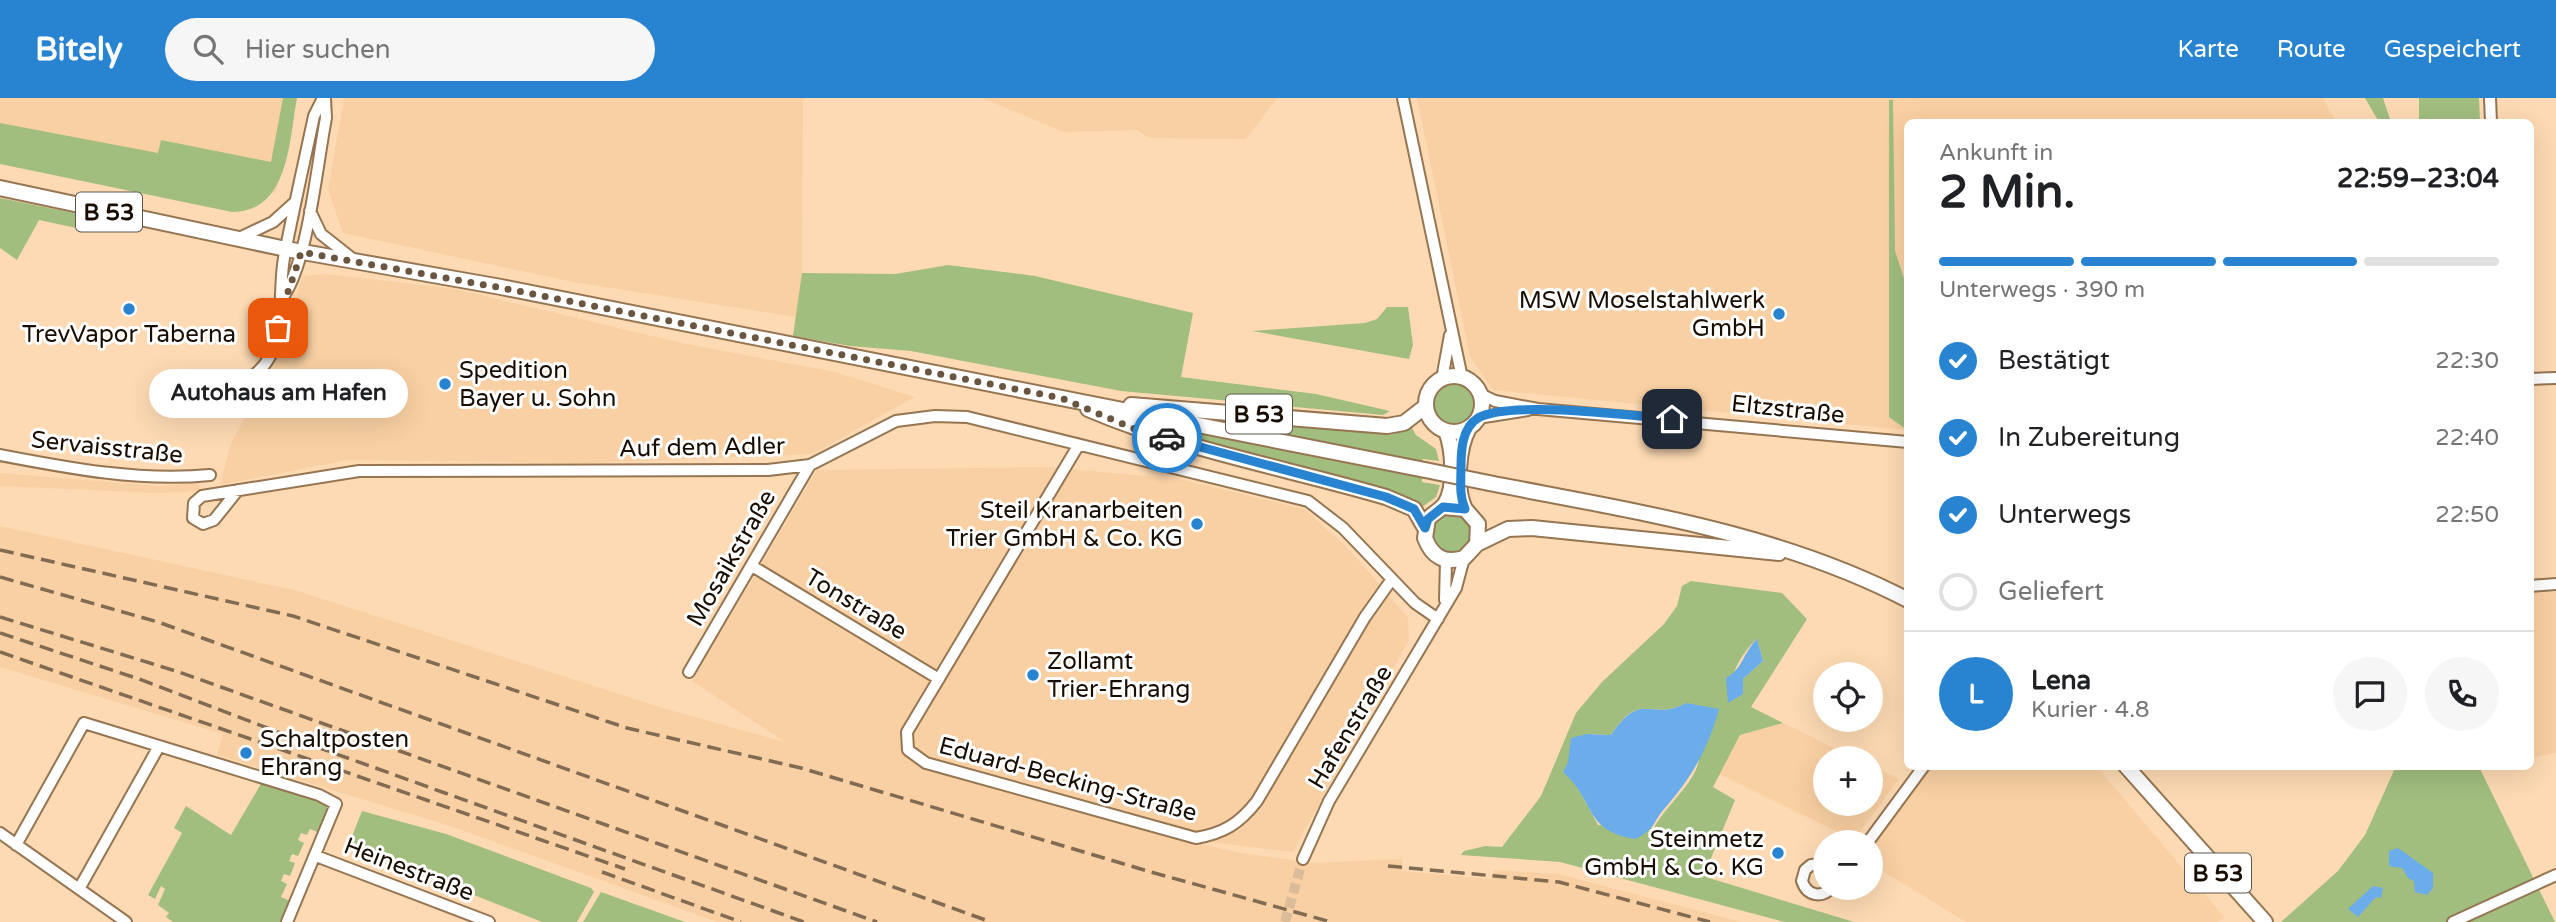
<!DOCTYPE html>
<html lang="de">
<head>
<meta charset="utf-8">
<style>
	body { margin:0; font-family:"Varela Round",sans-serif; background:#f6f6f6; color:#202124; height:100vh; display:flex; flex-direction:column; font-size:26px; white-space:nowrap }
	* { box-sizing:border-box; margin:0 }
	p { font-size:23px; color:#757577 }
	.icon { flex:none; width:38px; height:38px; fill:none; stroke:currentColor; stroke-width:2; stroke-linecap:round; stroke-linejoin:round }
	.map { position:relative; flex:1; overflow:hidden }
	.side { position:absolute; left:1904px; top:21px; width:630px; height:651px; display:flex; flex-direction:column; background:#fff; border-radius:10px; box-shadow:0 7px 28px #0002 }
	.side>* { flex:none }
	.buttons { position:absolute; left:1813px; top:564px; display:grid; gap:14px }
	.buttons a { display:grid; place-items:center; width:70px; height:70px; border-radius:50%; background:#fff; box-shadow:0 7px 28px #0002; font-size:35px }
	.pin { position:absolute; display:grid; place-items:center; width:60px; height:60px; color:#fff; margin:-30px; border-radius:14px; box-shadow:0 4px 10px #0006 }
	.courier { position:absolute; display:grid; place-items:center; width:70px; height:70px; margin:-35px; border:5px solid #2883d0; border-radius:50%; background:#fff; color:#222; box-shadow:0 2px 9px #0007 }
	.bubble { position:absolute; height:49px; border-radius:24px; background:#fff; box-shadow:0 7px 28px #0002; font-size:23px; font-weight:700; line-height:49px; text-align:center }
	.head em { font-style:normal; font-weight:700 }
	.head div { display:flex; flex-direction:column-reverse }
	.head { display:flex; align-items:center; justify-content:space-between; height:119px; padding:0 35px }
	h1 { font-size:46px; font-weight:700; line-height:52px }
	.bar { display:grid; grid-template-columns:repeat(4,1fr); gap:10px 7px; align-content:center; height:84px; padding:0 35px }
	.bar i { height:9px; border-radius:5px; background:#e0e0e0 }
	.bar .on { background:#2883d0 }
	.bar p { grid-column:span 4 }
	.line { display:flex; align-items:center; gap:18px; padding:0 35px; border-top:2px solid #e0e0e0 }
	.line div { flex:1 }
	.round { display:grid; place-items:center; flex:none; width:74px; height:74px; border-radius:37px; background:#f6f6f6 }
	ol { padding:0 35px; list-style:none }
	li { display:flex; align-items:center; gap:21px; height:77px }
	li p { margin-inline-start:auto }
	li .icon { padding:7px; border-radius:50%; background:#2883d0; color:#fff; stroke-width:4 }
	li:last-child { color:#757577 }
	li i { width:38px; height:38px; border:4px solid #e0e0e0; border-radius:50% }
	header { display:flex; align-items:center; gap:42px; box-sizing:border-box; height:98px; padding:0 35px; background:#2883d0; color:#fff }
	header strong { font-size:33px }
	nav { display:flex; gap:38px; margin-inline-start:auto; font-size:24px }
	.search { width:490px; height:63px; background:#f6f6f6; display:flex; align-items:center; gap:18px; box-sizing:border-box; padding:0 24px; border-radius:38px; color:#757577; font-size:26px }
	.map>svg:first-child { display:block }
	.built { fill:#f9d0a3 }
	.green { fill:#a1be7f; fill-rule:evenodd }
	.water { fill:#6bacea }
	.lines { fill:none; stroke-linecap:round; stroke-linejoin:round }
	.minor-tunnel { stroke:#dbbb98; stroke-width:10; stroke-dasharray:10 5; stroke-linecap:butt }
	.minor-casing { stroke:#957552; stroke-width:14 }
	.major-casing { stroke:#957552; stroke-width:18 }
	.minor { stroke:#fff; stroke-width:10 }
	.major { stroke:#fff; stroke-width:14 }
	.rail { stroke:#816b53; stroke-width:3.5; stroke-dasharray:14 7; stroke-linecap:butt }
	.major-bridge-casing { stroke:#957552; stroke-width:18; stroke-linecap:butt }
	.major-bridge { stroke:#fff; stroke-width:14 }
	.done { stroke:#695540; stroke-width:7; stroke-dasharray:0 12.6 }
	.route { stroke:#2883d0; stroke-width:9 }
	.poi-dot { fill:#2883d0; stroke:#fff; stroke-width:2.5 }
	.labels { text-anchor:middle; stroke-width:6; stroke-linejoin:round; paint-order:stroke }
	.shield { fill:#fff; stroke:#5e564e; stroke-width:2 }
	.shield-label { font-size:23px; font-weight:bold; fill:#190d02 }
	.poi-label { font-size:24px; fill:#190d02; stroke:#fff; text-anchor:end }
	.street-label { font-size:24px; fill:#190d02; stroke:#fff }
</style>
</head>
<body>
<header>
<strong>Bitely</strong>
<div class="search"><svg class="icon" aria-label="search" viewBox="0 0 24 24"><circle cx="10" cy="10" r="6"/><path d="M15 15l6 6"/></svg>Hier suchen</div>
<nav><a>Karte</a><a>Route</a><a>Gespeichert</a></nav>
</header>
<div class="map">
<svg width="2556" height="824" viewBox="0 0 2556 824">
	<rect width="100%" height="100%" fill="#fddab3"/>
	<path class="built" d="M0,0H293L276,94L242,109L0,59Z
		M344,0H807L803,1L802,175L796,219L573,184L343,135L328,92Z
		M982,0H1299H1277L1246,41L1149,40L1137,32L1064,34Z
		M1417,0H2323L2336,24H1908L1907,332L1493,292L1470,259Z
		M326,176L456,191L677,244L835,274L915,299L813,356L592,365L348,362L220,387L230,348L270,272L303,178Z
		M1047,369L1179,381L1304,411L1349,451L1408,520L1409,542L1293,754L1162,738L1242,755L1311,765L1402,761L1403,773L1491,781L1494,772L1558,776L1742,824H717L450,728L217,657L223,636L0,569V428L298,493L666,611L785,644L692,583L817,372Z
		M0,375L160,388L199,385L200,393L158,395L0,388Z
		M2553,494H2556V655L2531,660V495Z
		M1783,625L1854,660H1825V705H1871V668L1899,681L1854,742L1719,676L1740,637Z
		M1931,669H2097L2225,820L2218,824H1966L1871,766V752Z"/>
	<path class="green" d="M283,0H297C289,43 289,114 232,114L0,66V25L158,55L161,42L271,64Z
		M2365,0H2383L2391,24H2379Z
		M2419,0H2479L2480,24H2419Z
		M1889,2H1893L1895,153L1908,192L1907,332L1889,319Z
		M0,100L89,118L86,132L39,122L17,162L0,150Z
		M948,167L1035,178L1193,215L1181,279L1316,296L1390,313L1383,317L1121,293L911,253L850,248L793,238L802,175L895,176Z
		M1387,209H1408L1413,247L1409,261L1252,233L1365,225L1377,221Z
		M1432 307a21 21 0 1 1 42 0a21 21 0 1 1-42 0Z
		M1166,315L1411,328L1416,337L1436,351L1439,363L1423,361L1422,364Z
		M1143,323L1422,380V384L1440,387L1436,399L1419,411L1143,327Z
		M1432 435a20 20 0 1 1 40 0a20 20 0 1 1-40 0Z
		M1691,483L1782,495L1807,521L1751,609L1783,625L1740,637L1713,689L1735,702L1709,765L1712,767L1709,780L1854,824H1785L1560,764L1461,757L1464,753L1485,748L1502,749L1541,698L1576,615L1602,584L1664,526L1677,508L1682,488ZM1757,541L1763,563L1743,581L1728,604C1727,583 1741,554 1757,541ZM1686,605C1690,620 1701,644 1699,660C1697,684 1665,708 1654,730L1598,727L1574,683L1563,674L1587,636L1611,637C1642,590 1649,625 1686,605Z
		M2396,668L2491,669L2480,671L2555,824H2281L2338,773L2365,737Z
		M262,684L323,702L328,712L320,735L310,731L307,737L301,735L298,742L304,745L298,758L292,756L289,763L295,765L290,778L284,776L281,783L287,786L281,799L292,804L283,824H173L166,819L169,815L158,807L165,791L161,788L155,801L148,797L182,735L174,730L186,708L231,737Z
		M362,713L446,736L591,790L594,794L577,824H542L441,784L378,764L370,756L349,746Z
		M601,794L685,824H583Z"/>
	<path class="water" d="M1757,541L1763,563L1743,581V596L1728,605L1726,580C1742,572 1745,552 1757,541Z
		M1686,605L1719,611C1708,651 1692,679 1665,710C1651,726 1658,728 1636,741C1583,733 1596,703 1563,674L1568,664L1571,640L1587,636L1611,637C1643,590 1649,625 1686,605Z
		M2398,750L2433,775V790L2427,797L2415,794L2414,783L2408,780L2402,770L2389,768V753Z
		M2373,788L2383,790L2381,800L2376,799L2358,819L2348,811Z"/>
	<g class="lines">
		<path class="minor-tunnel" d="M1285,824L1303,761"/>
		<g class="minor-casing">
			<path id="minor" d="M1403,0L1462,280
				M2490,0L2491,24
				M310,113L321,136L354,162
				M237,141L273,124L294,105
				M283,199C308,164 317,66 326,20L325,0
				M254,277C289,251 277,197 284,160C293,113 304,65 314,18L323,0
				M1442,281L1450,237
				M2530,281L2556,280
				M1480,296L1495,303L1538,311L1908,344
				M1478,320L1528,312
				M1078,348L907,634L908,652L926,665L1196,740C1224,735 1239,726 1257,703L1365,519L1392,481
				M0,357C68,370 141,384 210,377
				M238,392L214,422L203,426L193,420L194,405L202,398L359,373L768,372L810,367L896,323L935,318L967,319L1308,403L1343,430L1415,505L1438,521
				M752,468L939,581
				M2530,488L2556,486
				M1445,502L1446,462
				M689,574L810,367
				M0,735L126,824
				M1868,744L1924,668
				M16,747L84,625L319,697L336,706L287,824
				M316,758L489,824
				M1303,761L1329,703L1456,490L1464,460
				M1825,766L1811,767L1805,772L1802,783C1807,798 1822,801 1832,789
				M79,791L158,650
				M2453,824L2556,777"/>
		</g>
		<g class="major-casing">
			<path id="major" d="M0,90L286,151L501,189L1425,372
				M1426 306a28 28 0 1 1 56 0a28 28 0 1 1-56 0Z
				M1131,307L1387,328L1404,325L1426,308
				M1088,311C1184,352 1287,370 1386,399L1414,411L1425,430
				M1489,385C1631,413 1777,434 1908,502
				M1443,409L1465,411L1478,426L1477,446L1464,460C1445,466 1432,459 1425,440L1428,421C1433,415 1441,412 1445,406C1456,389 1453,351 1446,333
				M1465,411C1455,390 1458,350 1469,330
				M1477,446L1508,431L1532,430L1779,455
				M2126,668L2265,824"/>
		</g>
		<use href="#minor" class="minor"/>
		<use href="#major" class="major"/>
		<path class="rail" d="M0,452L293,518L627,630L801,670L1151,774L1331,824
			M0,479L158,524L991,824
			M0,519L179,574L877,824
			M0,535L139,581L317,649L804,824
			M0,554L625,771
			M1388,768L1559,784L1710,824
			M602,774L741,824"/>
		<g class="major-bridge-casing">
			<path id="major-bridge" d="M1425,372L1489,385"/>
		</g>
		<use href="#major-bridge" class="major-bridge"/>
	</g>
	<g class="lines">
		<path class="done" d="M278,230C283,203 294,180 301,154L502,190L1061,300L1135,331L1167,340"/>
		<path class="route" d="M1167,340L1386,399L1414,411L1425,430L1428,421L1443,409L1465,411C1459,398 1461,383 1461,369C1461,352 1462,330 1478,320C1509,302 1633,318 1672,321"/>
	</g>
	<g class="poi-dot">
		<circle cx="129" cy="211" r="7"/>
		<circle cx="1779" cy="216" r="7"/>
		<circle cx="445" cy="286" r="7"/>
		<circle cx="1197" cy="426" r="7"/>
		<circle cx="1033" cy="577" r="7"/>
		<circle cx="246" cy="655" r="7"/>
		<circle cx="1778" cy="755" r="7"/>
	</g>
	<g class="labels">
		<g class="shield">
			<rect x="76" y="94.5" width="66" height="39" rx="5"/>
			<rect x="1226" y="296.5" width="66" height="39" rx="5"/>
			<rect x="2185" y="755.5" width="66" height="39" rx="5"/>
		</g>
		<g class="shield-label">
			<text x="109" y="122">B 53</text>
			<text x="1259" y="324">B 53</text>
			<text x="2218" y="783">B 53</text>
		</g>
		<g class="poi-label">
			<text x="1765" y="210">MSW Moselstahlwerk<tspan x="1765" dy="28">GmbH</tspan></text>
			<text x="129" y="244" text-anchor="middle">TrevVapor Taberna</text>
			<text x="459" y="280" text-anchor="start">Spedition<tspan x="459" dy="28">Bayer u. Sohn</tspan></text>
			<text x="1183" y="420">Steil Kranarbeiten<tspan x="1183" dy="28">Trier GmbH &amp; Co. KG</tspan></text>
			<text x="1047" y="571" text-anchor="start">Zollamt<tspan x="1047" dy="28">Trier-Ehrang</tspan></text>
			<text x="260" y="649" text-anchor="start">Schaltposten<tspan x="260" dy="28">Ehrang</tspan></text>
			<text x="1764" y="749">Steinmetz<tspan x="1764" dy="28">GmbH &amp; Co. KG</tspan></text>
		</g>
		<g class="street-label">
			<text transform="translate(1788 311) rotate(6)" y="8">Eltzstraße</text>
			<text transform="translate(107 349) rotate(6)" y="8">Servaisstraße</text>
			<text transform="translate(702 349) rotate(-1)" y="8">Auf dem Adler</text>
			<text transform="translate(731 460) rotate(-60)" y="8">Mosaikstraße</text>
			<text transform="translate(856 506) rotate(31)" y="8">Tonstraße</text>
			<text transform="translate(1350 629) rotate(-59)" y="8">Hafenstraße</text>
			<text transform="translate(1068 681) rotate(15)" y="8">Eduard-Becking-Straße</text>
			<text transform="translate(409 771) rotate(21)" y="8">Heinestraße</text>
		</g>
	</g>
</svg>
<div class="buttons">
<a><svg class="icon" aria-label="locate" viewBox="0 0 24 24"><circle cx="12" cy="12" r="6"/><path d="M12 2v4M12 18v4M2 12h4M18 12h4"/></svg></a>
<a>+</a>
<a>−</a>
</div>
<div class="pin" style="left:278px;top:230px;background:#ea580c"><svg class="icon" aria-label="bag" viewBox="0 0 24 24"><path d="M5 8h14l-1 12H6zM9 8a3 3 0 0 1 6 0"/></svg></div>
<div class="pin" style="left:1672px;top:321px;background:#1f2937"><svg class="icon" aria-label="home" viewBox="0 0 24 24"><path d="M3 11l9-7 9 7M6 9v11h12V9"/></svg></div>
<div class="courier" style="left:1167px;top:340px"><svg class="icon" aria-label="car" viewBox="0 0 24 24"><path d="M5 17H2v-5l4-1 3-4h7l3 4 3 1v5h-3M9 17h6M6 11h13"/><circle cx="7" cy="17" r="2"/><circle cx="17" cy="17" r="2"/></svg></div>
<div class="bubble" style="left:149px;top:271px;width:259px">Autohaus am Hafen</div>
<section class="side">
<div class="head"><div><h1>2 Min.</h1><p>Ankunft in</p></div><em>22:59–23:04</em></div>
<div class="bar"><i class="on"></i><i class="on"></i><i class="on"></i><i></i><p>Unterwegs · 390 m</p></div>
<ol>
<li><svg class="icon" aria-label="check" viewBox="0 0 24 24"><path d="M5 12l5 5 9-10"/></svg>Bestätigt<p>22:30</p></li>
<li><svg class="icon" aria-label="check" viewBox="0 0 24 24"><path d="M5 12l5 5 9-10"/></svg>In Zubereitung<p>22:40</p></li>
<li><svg class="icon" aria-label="check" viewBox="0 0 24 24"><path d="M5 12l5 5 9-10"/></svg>Unterwegs<p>22:50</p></li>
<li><i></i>Geliefert</li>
</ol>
<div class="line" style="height:126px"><b class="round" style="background:#2883d0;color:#fff">L</b><div><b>Lena</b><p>Kurier · 4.8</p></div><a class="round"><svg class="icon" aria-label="chat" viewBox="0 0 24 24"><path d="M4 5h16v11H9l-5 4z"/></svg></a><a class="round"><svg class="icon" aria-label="phone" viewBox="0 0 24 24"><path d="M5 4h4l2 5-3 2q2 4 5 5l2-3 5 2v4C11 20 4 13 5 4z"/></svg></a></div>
</section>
</div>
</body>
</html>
